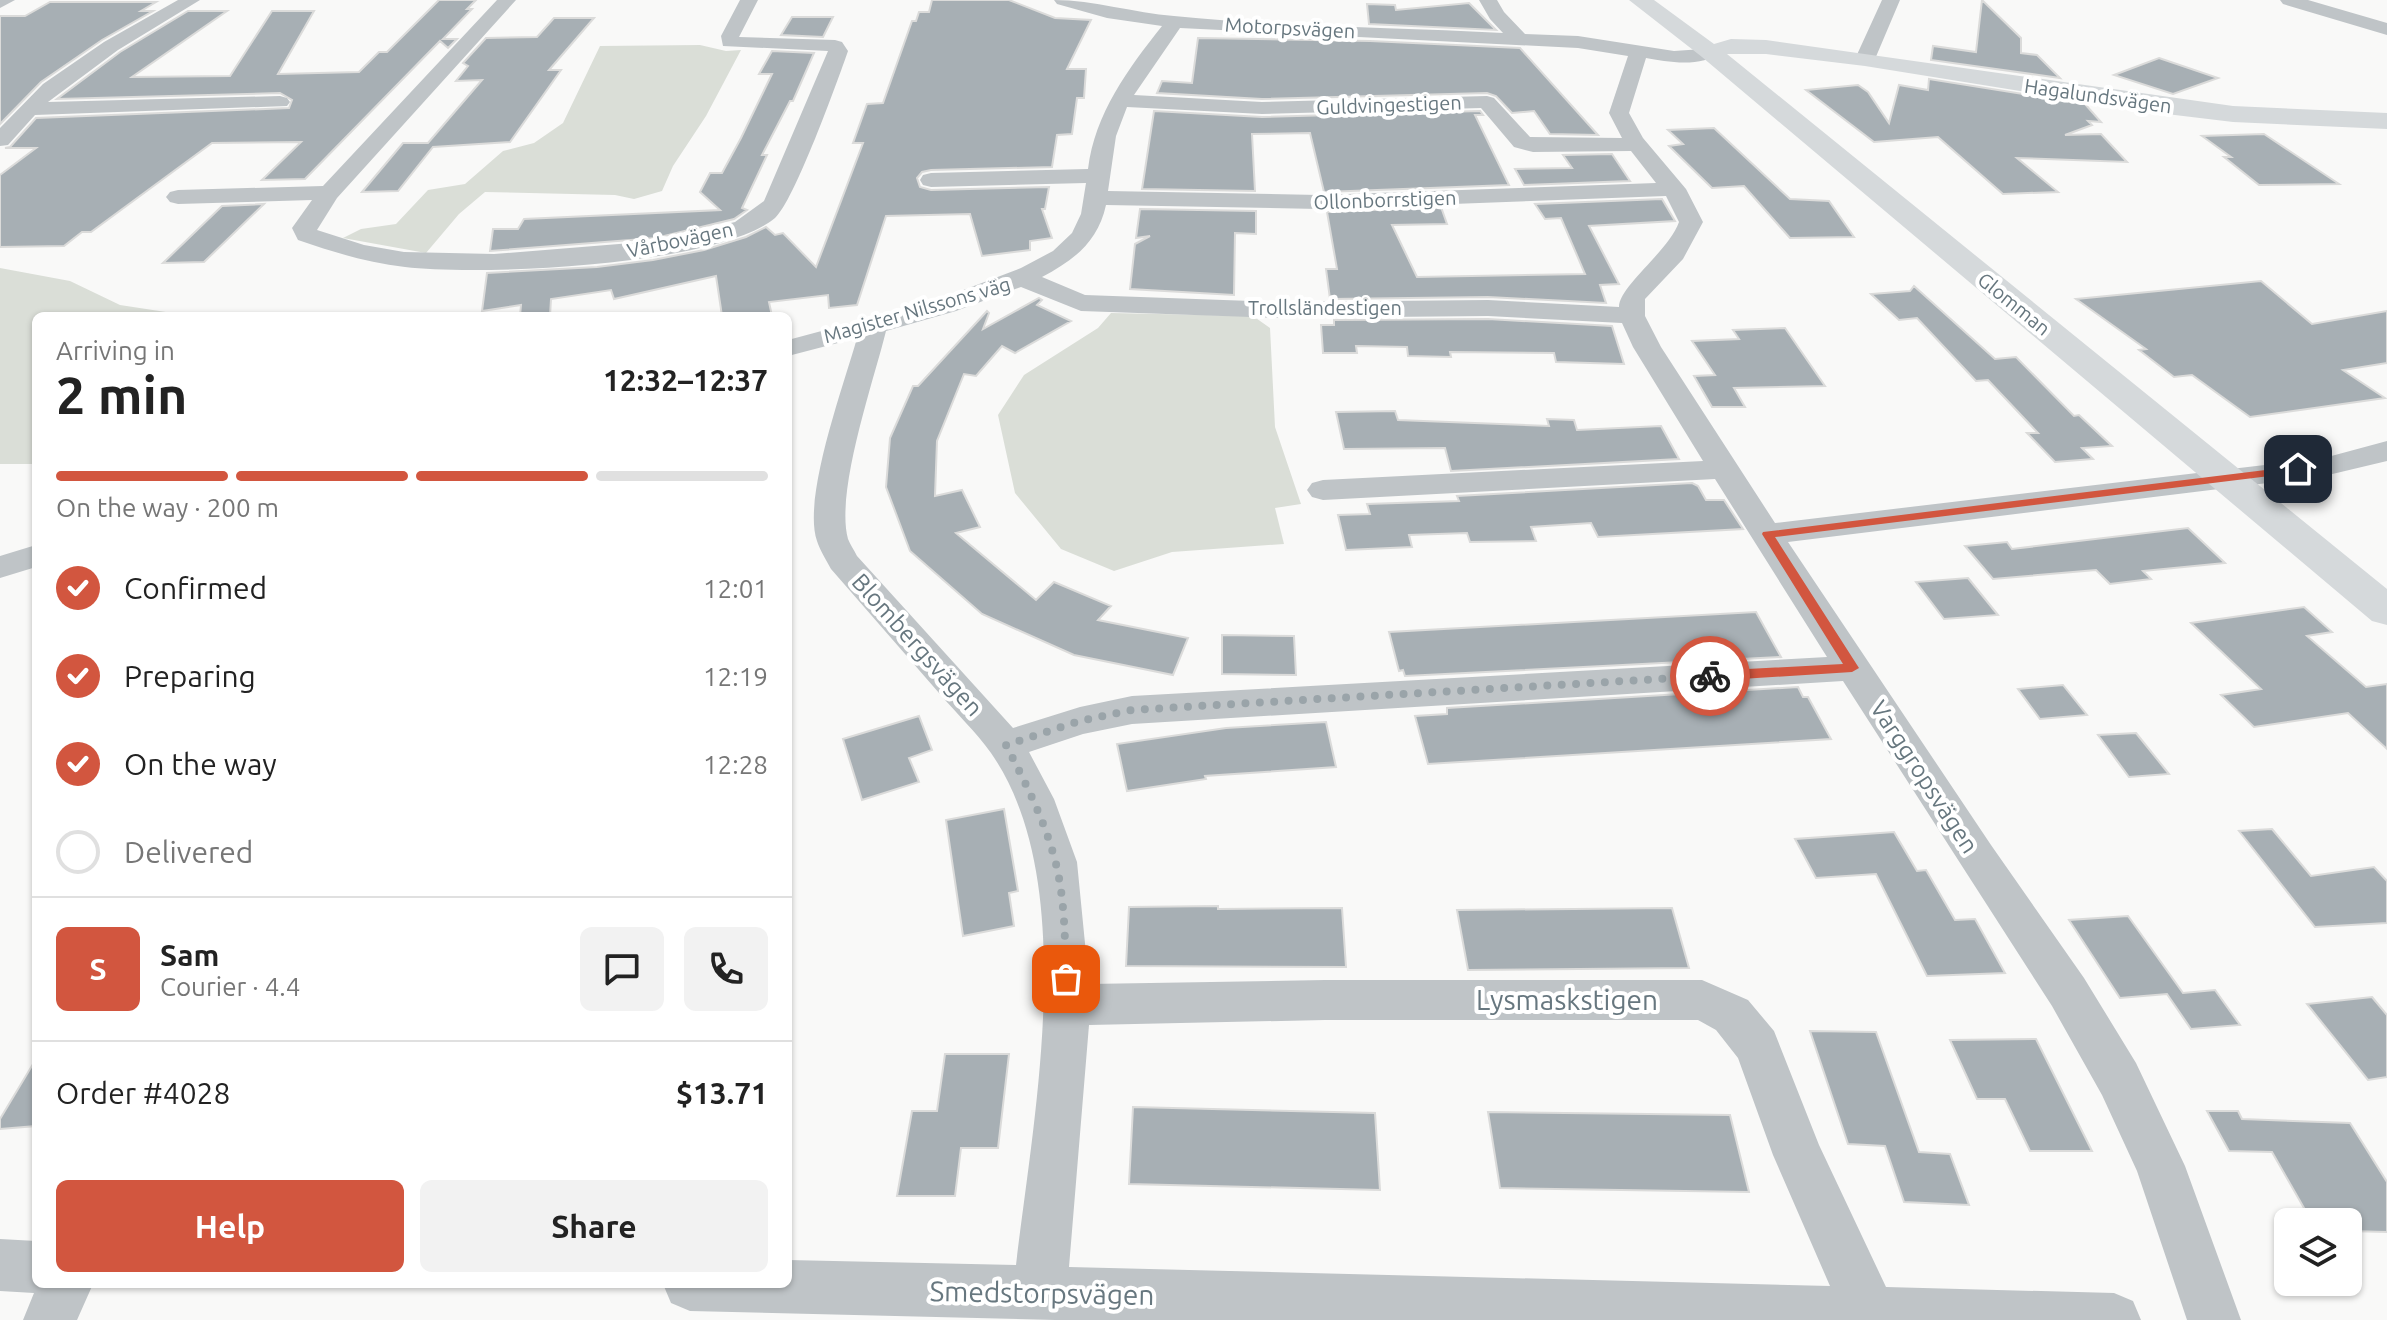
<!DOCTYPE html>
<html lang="en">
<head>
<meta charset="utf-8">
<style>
	body { margin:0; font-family:Ubuntu,sans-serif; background:#f2f2f2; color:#222; height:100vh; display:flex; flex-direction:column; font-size:30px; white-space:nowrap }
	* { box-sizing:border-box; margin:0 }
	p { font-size:26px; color:#767676 }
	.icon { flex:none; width:44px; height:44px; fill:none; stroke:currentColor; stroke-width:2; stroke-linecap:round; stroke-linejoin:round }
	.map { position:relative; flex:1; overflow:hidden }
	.drawer { position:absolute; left:32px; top:312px; width:760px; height:976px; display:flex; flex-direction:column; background:#fff; border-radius:12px; box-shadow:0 2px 6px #0004 }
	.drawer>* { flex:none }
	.fabs { position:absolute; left:2274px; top:1208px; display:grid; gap:16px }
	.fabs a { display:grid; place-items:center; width:88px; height:88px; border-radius:12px; background:#fff; box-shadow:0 2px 6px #0004; font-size:40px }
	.pin { position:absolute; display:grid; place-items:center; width:68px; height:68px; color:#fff; margin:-34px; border-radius:16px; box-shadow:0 4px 12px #0006 }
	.courier { position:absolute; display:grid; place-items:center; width:80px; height:80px; margin:-40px; border:6px solid #d2563f; border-radius:50%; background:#fff; color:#222; box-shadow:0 2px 10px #0007 }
	.overview em { font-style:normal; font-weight:600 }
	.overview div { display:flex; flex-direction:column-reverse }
	.overview { display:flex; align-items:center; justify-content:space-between; height:136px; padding:0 24px }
	h1 { font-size:52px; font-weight:600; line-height:60px }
	.bar { display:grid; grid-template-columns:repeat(4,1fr); gap:12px 8px; align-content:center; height:96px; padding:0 24px }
	.bar i { height:10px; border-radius:6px; background:#e0e0e0 }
	.bar .on { background:#d2563f }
	.bar p { grid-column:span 4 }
	.line { display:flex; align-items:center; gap:20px; padding:0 24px; border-top:2px solid #e0e0e0 }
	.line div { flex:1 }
	.round { display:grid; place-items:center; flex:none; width:84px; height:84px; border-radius:12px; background:#f2f2f2 }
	ol { padding:0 24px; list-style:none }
	li { display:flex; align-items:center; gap:24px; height:88px }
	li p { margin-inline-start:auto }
	li .icon { padding:8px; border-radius:50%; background:#d2563f; color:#fff; stroke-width:4 }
	li:last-child { color:#767676 }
	li i { width:44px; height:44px; border:4px solid #e0e0e0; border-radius:50% }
	.action { display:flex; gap:16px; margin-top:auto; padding:16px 24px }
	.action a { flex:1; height:92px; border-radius:12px; background:#d2563f; color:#fff; font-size:32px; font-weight:600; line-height:92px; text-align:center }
	.action a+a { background:#f2f2f2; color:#222 }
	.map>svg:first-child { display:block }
	.green { fill:#daded7 }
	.building { fill:#a7afb4; stroke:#dbdbda; stroke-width:2 }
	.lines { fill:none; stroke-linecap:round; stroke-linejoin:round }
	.street { fill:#bfc4c7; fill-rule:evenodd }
	.secondary { fill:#d5d9db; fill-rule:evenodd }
	.route { fill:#d2563f }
	.done { stroke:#9aa4a9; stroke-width:8; stroke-dasharray:0 14.4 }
	.labels { text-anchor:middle; stroke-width:8; stroke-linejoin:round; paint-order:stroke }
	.far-street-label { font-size:20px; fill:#67777f; stroke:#fff }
	.street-label { font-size:24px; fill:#67777f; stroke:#fff }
	.near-street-label { font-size:28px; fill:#67777f; stroke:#fff }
</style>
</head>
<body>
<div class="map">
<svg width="2387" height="1320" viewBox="0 0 2387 1320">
	<rect width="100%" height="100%" fill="#f9f9f8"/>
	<path class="green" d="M700,45L726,51L741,50L706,116L673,166L662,191L634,199L615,195L485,192L459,214L426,253L343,238L361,229L396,224L428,190L465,184L503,151L534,143L563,123L600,46Z
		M0,268L70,281L120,305L192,316H36V464H0Z
		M1111,313L1253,316L1270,328L1275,427L1301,504L1275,508L1284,544L1172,552L1114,571L1061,549L1015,493L998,415L1024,375L1098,328Z"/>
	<path class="building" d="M439,0H476L467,9H472L443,39H457L448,48L440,41L305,179L262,180L301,142L212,143L91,232H82L64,246L0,247V175L36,148H5L10,147L36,118L289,108L292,100L280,93L57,99L120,52L188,11H227L132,77L230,76L272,11H314L278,74L359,72L379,52H387Z
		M932,0H1009L1055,18L1091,20L1067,69H1086L1084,98H1077L1072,134L1057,135L1052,167L931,170L922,172L917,178L920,187L931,190L1049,187L1045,209H1042L1052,238L1030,241V250L982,256L970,214L886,216L857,305L829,308L828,295L769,302L772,316H722L716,276L614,299L611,290L551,299L550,316H520L521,305L482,311L487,273L597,267L653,260L704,250L746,237L766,227L775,235L783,233L816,267L863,143H853L867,104L883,103L912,21H916L919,12H929Z
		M1982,0L2021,38V53L2037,55L2060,78L1931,60L1933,46L1976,52Z
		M50,2H156L141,11H153L102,40L41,82L0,124V16H25Z
		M1469,3L1496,30L1369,24L1367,4L1395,5L1396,10Z
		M792,17H833L823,37L781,35Z
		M554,18H594L549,70H561L510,142L433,147L398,191L362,192L403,143H428L482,80L456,81L468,66L463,63L486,38L537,37Z
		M1198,38L1370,41L1520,48L1598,135L1550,134L1534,111L1512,113L1496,96L1487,93L1262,99L1157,93L1162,81L1192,83Z
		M772,51L814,53L793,101H790L762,155H767L742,208L747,210L734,219L656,238L490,251L493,229H518L524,219L720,210L700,192L710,173H722L741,138L772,74H759Z
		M2159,58L2218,78L2173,94L2114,75Z
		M1929,79L2085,104L2101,122L2088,121L2092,125L2065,135L2101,134L2127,162L2017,158L2058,192L2003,194L1938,137L1874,142L1806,90L1858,85L1868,92L1889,123L1899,85L1928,90Z
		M1154,111L1262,117L1480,111L1483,115H1475L1509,185L1324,192L1310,133L1252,134L1255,191L1142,189Z
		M1714,128L1790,199L1829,201L1854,237L1790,238L1744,186L1712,188L1669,146L1683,144L1668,130Z
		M2264,134L2339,184L2259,185L2224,157H2231L2202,136Z
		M1612,154L1630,181L1524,185L1515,169L1572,168L1563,155Z
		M1662,199L1675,221L1589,226L1619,284L1600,285L1606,303L1488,297L1330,299L1326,269H1337L1327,212L1441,207L1447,224L1392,225L1417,277L1585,274L1561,218L1545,219L1535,204Z
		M264,204L204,262L163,263L222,206Z
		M1140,209L1256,211V234L1235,233L1234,295L1130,289L1135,244L1150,236L1136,238Z
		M2261,281L2312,324L2387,311V363L2343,370L2385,398L2250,417L2192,375L2174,377L2139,350L2146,349L2076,299Z
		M1914,286L1995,359L2016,357L2074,416L2079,415L2112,446L2082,448L2093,459L2055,462L2027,433H2038L1988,380L1976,381L1917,318L1899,320L1871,294L1910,291Z
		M1039,298L1042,300L1037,305L1071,321L1015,353L1002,346L976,376L964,374L937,441L935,496L962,490L980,527L956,533L1036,600L1054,582L1111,606L1098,620L1188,638L1173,675L1074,655L982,614L910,551L886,487L890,438L913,386H918L987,311L989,313L983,329Z
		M1488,319L1612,326L1624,364L1556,362L1554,353L1450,352L1451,357L1408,356L1407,347L1356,346L1357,353H1323L1321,325H1334V320Z
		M1785,328L1825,386L1734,388L1745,407H1712L1694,376L1715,375L1692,341L1739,339L1733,330Z
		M1395,411L1398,420L1549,426L1547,419L1574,420L1577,430L1661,426L1679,459L1451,471L1445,448L1344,449L1336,412Z
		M1692,483L1698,486L1706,500H1724L1743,529L1598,537L1591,523L1531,527L1536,541L1470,542L1467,533L1409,535L1412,547L1346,550L1338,515L1370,514L1367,504L1459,501L1457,496Z
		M2188,528L2225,563L2143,571L2151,579L2110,584L2096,570L1993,579L1965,546L2007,542L2012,549Z
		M1968,578L1998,615L1944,619L1916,582Z
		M2304,607L2332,632L2307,636L2366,687L2387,684V749L2348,713L2254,727L2221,695L2261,689L2191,623Z
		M1756,612L1781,657L1405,676L1403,670L1399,671L1389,632Z
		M1222,635L1294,636L1296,675L1222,674Z
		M2063,685L2087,715L2040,719L2018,689Z
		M1798,687L1803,697H1808L1831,739L1428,764L1415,716L1447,714V708Z
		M919,716L932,750L909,758L919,782L862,800L843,739Z
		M1326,722L1336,767L1205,776L1206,779L1127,791L1117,744L1226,728Z
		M2136,733L2169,774L2129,777L2098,735Z
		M1004,809L1018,891L1009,893L1014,926L963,936L946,820Z
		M2272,829L2311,876L2374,867L2387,881V923L2315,927L2239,831Z
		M1894,832L1917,871L1926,870L1955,920L1975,919L2005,973L1927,976L1876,874L1816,878L1795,839Z
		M1218,906V909L1342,908L1346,967L1126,966L1129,907Z
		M1672,908L1689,968L1468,970L1457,910Z
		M2128,916L2183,993L2215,990L2240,1025L2191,1029L2167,994L2120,998L2069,920Z
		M2372,997L2387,1015V1077L2368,1080L2307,1004Z
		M1810,1031L1876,1032L1919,1152L1950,1154L1969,1205L1904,1202L1885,1146L1848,1144Z
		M2036,1039L2092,1151H2030L2005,1099H1977L1950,1040Z
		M945,1054H1009L998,1148H961L955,1196H897L912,1111H937Z
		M36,1059V1126L0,1129V1119Z
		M1133,1107L1375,1113L1380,1190L1129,1184Z
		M2207,1111H2238L2242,1119L2350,1123L2387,1182V1232L2348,1231V1222H2312L2272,1152L2229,1151Z
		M1488,1112L1730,1115L1749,1192L1500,1188Z"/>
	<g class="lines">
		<path class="street" d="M0,0H15L0,8Z
			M178,0H200L118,50L48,102L280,96L287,98L290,102L287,106L35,115L8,145L0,146V128L43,84L104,42Z
			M497,0H516L337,198L317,230L364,245L404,252L494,254L656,241L735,222L764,201L828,51L723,46L721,36L740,0H758L739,37L835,40L842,42L848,51C838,80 794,202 775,218C717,266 481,276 405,267C368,263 333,252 298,240L292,228L312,200L178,204L170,202L166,197L170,192L178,190L323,186Z
			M1054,0C1094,0 1134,13 1174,16C1283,27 1394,27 1503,33L1490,19L1479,0H1497L1504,12L1525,34L1578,36L1674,51L1717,48L1720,52C1703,68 1667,62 1646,58L1629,113L1643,138L1686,189L1703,222L1683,259L1645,299V316L1661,347L1775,523L2324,458L2387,441V461L2324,476L1788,542L1991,845L2084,978L2136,1063L2185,1166L2241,1320H2187L2137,1171L2102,1095L2052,1006L1843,681L1132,724L1083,734L1029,752L1054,799L1077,862L1089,984L1325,980H1702L1748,1000L1774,1031L1819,1145L1886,1287L2114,1293L2133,1301L2141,1320H1055L690,1311L671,1303L663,1284H788V1260L1016,1265C1033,1118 1081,882 991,753C976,732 956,713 939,693C903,652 867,610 831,569C826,560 820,550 817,541C802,498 844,385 857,338L788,356V340L937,300L1021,268L1053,251L1072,233L1081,214L1086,183L931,187L923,185L920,180L923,175L931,173L1088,169C1095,113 1128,69 1162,26L1107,18L1057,4ZM1180,28L1578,48L1628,56L1609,113L1622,138L1530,137L1494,98L1487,96L1262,102L1134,95ZM1127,107L1262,114L1481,108L1514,147L1533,152L1631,151L1656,183L1319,195L1108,191L1116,136ZM1666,196L1679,222C1668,252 1619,286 1619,307L1488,300L1280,302L1085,295L1042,277C1074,260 1098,242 1106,205L1319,209ZM1021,287L1081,311L1280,318L1488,316L1622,323L1633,347L1703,461L1323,480L1312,483L1307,490L1312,497L1323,500L1715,479L1827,657L1132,696L1080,707L1013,728L857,556C854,550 850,544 848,539C835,492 874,380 886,331L956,311ZM1325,1020H1698L1716,1030L1738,1058L1773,1155L1830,1286L1069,1267L1089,1025Z
			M1882,0H1900L1875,59L1872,63H1858L1855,59Z
			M2280,0H2308L2387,23V35L2283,4Z
			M36,545V567L0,578V556Z
			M0,1239L36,1241V1284H93L77,1320H23L34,1293L0,1291Z"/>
		<path class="secondary" d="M1629,0H1654L1714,44L1731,39L1766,40L2233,106L2387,113V129L2233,122L2150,112L1865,66L1766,54H1727L2387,589V625L2372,621L1702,57Z"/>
	</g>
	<path class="route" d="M2298,466L2302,467V472L1775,537L1859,668L1852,672L1710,681L1703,676L1710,671L1843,664L1762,534L1763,532Z"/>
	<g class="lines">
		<path class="done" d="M1066,979C1065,940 1065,898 1055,860C1044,819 1025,782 1006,745L1080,721L1132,710L1710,676"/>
	</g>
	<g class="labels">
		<g class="far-street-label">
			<text transform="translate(1290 28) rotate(3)" y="7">Motorpsvägen</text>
			<text transform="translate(2098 96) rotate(8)" y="7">Hagalundsvägen</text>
			<text transform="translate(1389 105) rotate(-2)" y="7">Guldvingestigen</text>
			<text transform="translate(1385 200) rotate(-2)" y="7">Ollonborrstigen</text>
			<text transform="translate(680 240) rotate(-12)" y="7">Vårbovägen</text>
			<text transform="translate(2014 304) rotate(39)" y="7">Glomman</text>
			<text x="1325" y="315">Trollsländestigen</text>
			<text transform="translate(917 310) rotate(-16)" y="7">Magister Nilssons väg</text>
		</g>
		<g class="street-label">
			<text transform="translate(917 645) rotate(48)" y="8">Blombergsvägen</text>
			<text transform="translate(1924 777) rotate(57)" y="8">Varggropsvägen</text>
		</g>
		<g class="near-street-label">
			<text x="1567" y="1010">Lysmaskstigen</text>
			<text transform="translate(1042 1293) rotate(1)" y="10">Smedstorpsvägen</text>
		</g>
	</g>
</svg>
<div class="fabs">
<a><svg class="icon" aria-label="layers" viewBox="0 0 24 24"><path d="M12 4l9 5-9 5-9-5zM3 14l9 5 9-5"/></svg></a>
</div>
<div class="pin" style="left:1066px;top:979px;background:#ea580c"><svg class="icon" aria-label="bag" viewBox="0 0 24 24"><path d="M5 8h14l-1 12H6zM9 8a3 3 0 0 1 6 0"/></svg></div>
<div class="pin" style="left:2298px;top:469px;background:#1f2937"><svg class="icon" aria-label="home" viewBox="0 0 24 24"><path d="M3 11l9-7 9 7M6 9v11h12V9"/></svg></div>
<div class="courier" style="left:1710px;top:676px"><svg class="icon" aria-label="bike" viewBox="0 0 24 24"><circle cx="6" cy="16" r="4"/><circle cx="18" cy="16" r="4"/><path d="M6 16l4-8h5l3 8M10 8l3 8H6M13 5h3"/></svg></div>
<section class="drawer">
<div class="overview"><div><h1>2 min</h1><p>Arriving in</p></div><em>12:32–12:37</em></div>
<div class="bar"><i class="on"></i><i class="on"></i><i class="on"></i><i></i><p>On the way · 200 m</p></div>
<ol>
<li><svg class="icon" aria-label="check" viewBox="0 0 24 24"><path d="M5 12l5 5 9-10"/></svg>Confirmed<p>12:01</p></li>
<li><svg class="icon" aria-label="check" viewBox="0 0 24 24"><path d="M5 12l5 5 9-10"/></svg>Preparing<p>12:19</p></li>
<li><svg class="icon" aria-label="check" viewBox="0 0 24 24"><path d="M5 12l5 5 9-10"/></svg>On the way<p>12:28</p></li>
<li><i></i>Delivered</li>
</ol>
<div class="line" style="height:144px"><b class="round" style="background:#d2563f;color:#fff">S</b><div><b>Sam</b><p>Courier · 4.4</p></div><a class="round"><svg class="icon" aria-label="chat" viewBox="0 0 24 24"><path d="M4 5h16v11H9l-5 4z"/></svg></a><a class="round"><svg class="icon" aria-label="phone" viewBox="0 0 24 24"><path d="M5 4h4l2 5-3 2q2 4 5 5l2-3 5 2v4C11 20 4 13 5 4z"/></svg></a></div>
<div class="line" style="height:104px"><div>Order #4028</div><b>$13.71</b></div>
<div class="action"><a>Help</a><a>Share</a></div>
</section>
</div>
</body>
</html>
